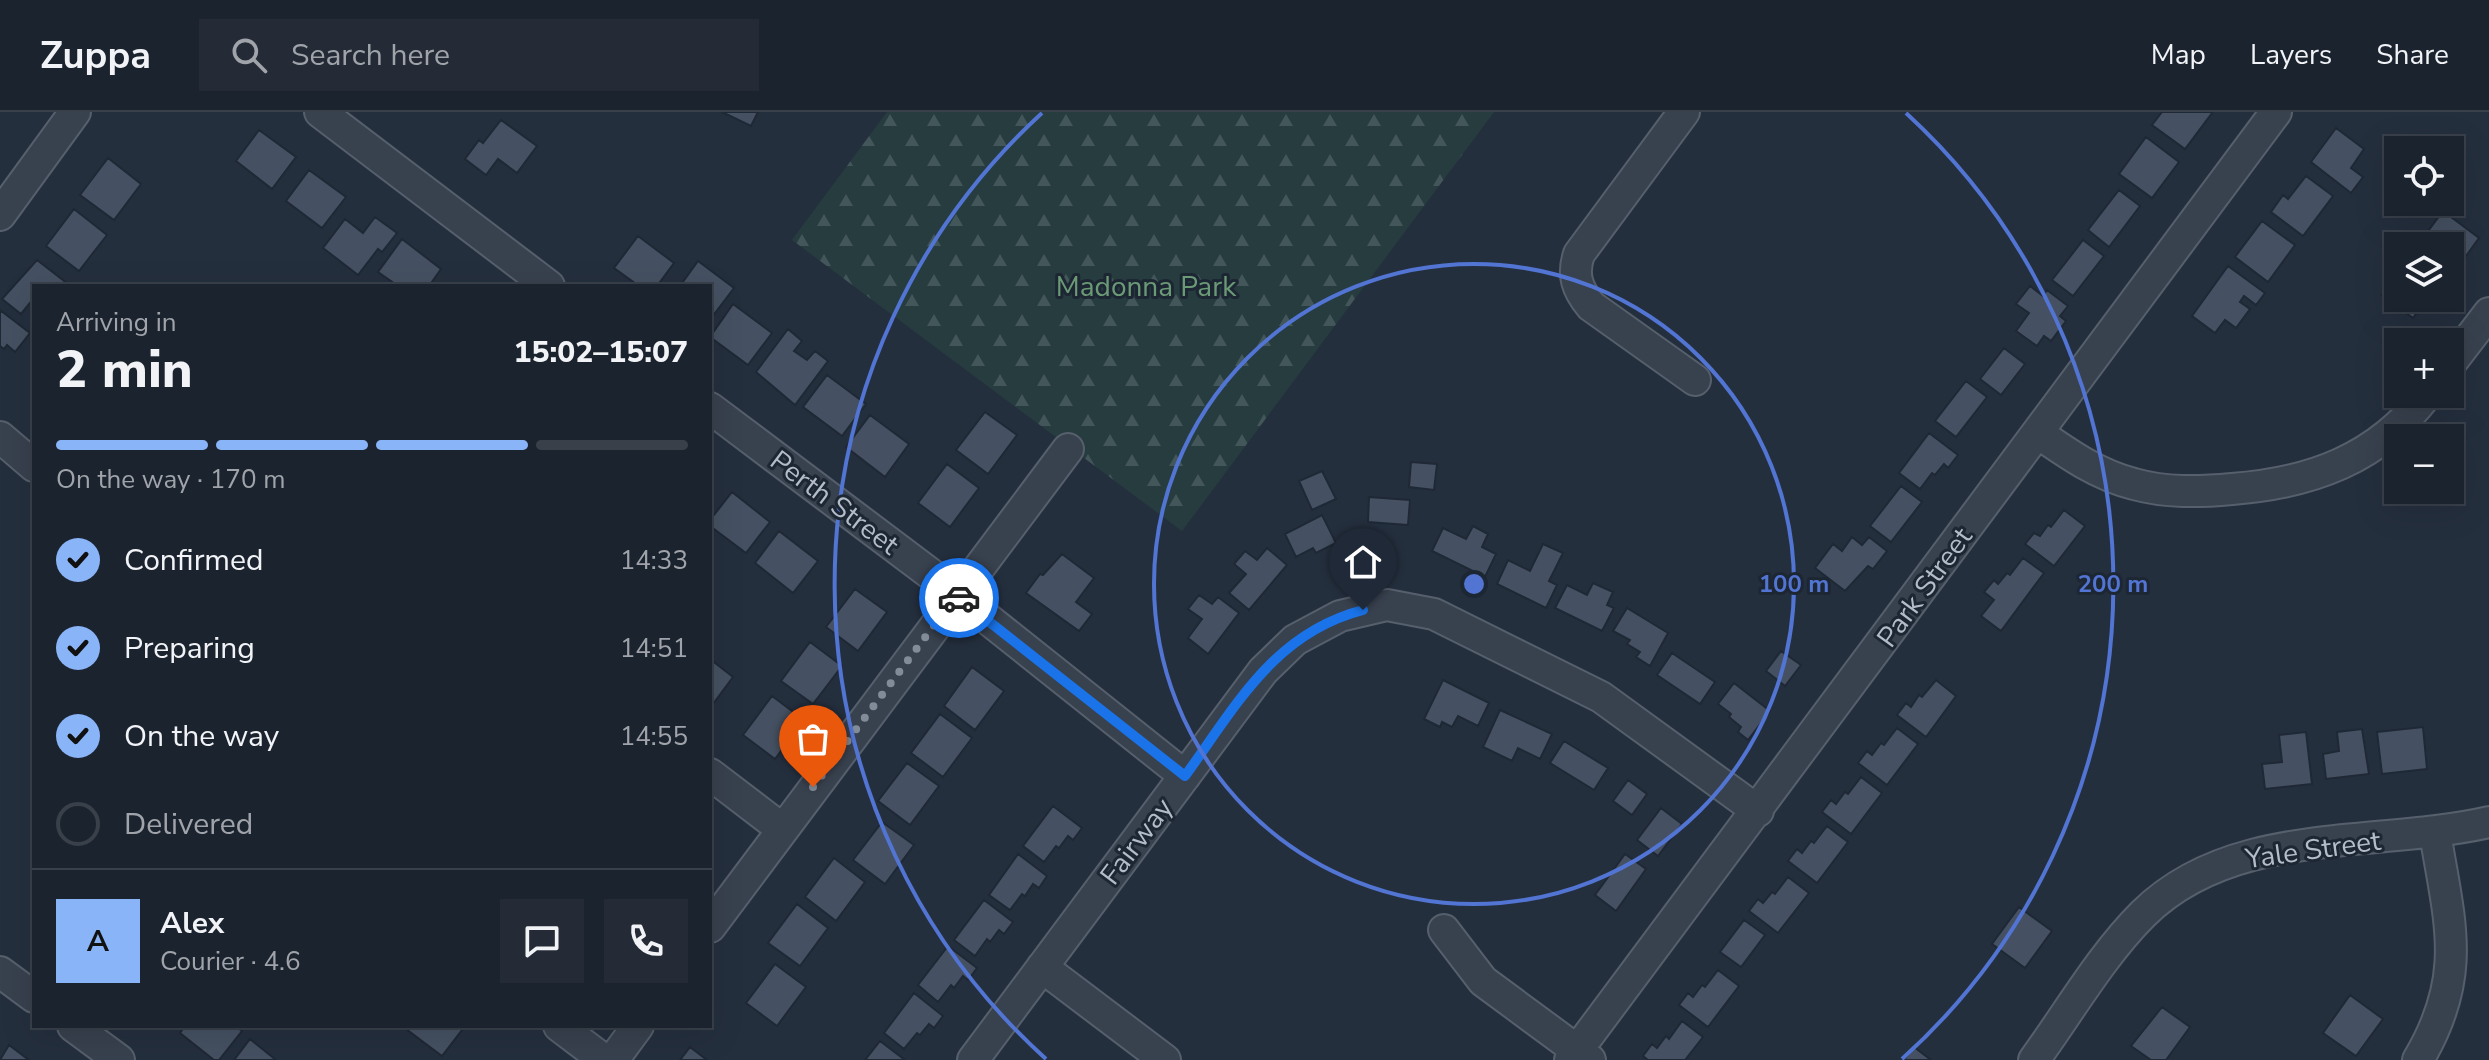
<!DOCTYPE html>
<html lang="en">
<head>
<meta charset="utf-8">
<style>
	body { margin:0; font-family:"Nunito Sans",sans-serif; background:#242b36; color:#f1f3f6; height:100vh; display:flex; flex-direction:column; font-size:30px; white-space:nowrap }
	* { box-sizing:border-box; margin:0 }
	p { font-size:26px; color:#a0a4aa }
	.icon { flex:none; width:44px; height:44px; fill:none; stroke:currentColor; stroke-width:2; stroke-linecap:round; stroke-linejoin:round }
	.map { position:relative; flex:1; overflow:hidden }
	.details { position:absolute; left:32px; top:172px; width:680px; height:744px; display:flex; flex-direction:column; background:#1b232e; border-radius:0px; box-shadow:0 8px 32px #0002,0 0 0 2px #39404a }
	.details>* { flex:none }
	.fabs { position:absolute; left:2384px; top:24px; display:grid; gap:16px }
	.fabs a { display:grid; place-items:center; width:80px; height:80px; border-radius:0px; background:#1b232e; box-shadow:0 8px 32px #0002,0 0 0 2px #39404a; font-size:40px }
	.pin { position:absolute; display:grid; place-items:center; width:68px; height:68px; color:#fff; margin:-82px -34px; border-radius:50% 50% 50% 0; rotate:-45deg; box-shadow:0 0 8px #0007 }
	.pin .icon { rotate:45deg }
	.courier { position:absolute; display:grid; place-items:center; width:80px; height:80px; margin:-40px; border:6px solid #1a73e8; border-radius:50%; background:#fff; color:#222; box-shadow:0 2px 10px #0007 }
	.summary em { font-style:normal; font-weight:800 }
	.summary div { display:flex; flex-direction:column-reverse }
	.summary { display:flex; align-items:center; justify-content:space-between; height:136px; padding:0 24px }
	h1 { font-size:52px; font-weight:800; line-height:60px }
	.bar { display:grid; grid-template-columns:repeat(4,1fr); gap:12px 8px; align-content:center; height:96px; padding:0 24px }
	.bar i { height:10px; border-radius:6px; background:#39404a }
	.bar .current { background:#8ab4f8 }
	.bar p { grid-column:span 4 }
	.line { display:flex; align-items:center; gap:20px; padding:0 24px; border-top:2px solid #39404a }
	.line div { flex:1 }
	.round { display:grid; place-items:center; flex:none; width:84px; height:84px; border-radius:0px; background:#242b36 }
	ol { padding:0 24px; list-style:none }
	li { display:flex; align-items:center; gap:24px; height:88px }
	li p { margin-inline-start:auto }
	li .icon { padding:8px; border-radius:50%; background:#8ab4f8; color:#111; stroke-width:4 }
	li:last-child { color:#a0a4aa }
	li i { width:44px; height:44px; border:4px solid #39404a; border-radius:50% }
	header { display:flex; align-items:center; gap:48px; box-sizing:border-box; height:112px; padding:0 40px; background:#1b232e; border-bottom:2px solid #39404a }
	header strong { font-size:38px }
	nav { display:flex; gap:44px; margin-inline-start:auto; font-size:28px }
	.search { width:560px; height:72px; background:#242b36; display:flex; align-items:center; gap:20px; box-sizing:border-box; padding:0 28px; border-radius:0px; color:#a0a4aa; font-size:30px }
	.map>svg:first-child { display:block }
	.forest { fill:url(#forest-firs) }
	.building { fill:#455162; stroke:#1f2835; stroke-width:2 }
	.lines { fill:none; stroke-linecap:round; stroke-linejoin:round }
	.minor-casing { stroke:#565f6c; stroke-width:34 }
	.minor { stroke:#38414e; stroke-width:30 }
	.done { stroke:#828b98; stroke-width:8; stroke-dasharray:0 14.4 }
	.route { stroke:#1a73e8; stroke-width:10 }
	.ring { fill:none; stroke:#5274d3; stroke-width:4 }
	.labels { text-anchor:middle; stroke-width:6; stroke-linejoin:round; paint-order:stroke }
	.park-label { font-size:28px; fill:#6b9a76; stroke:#1d2633 }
	.street-label { font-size:28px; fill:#b4bcc9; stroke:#1d2633 }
	.centre { fill:#5274d3; stroke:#1d2633; stroke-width:4 }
	.ring-label { font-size:24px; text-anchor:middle; font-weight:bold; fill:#5274d3; stroke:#1d2633; stroke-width:6; stroke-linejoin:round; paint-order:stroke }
</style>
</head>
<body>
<header>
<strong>Zuppa</strong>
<div class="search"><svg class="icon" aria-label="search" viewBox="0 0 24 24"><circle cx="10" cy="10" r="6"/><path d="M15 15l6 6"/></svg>Search here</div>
<nav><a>Map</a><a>Layers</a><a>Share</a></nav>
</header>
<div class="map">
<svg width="2489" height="948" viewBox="0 0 2489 948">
	<defs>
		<pattern id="forest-firs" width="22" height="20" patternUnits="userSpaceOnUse" patternTransform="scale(2)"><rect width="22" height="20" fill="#263c3f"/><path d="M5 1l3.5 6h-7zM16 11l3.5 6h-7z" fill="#435659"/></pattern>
	</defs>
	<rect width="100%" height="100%" fill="#242f3e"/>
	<path class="forest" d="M887,0H1494L1182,419L792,128Z"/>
	<path class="building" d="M722,0H758L751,14Z
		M2162,0H2211L2212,1L2185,37L2152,13Z
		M501,8L537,34L517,61L498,47L486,63L465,47L479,28L483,31Z
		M2336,16L2364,37L2351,56L2363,65L2351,81L2311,50Z
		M259,18L296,45L272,77L236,49Z
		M2146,25L2179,50L2152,86L2119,62Z
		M108,46L141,72L114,108L80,83Z
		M309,58L346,85L322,116L286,89Z
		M2306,64L2333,84L2303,124L2271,100L2283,83L2288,87Z
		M2119,78L2140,94L2109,135L2088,118Z
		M74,97L107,123L79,159L46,134Z
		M2443,99L2479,126L2466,144L2460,140L2450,154V134H2417Z
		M375,105L397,121L382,140L378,137L358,163L323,136L345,107L363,121Z
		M2262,109L2295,133L2268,170L2235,145Z
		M638,124L674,151L657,174H639L614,156Z
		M402,127L441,157L429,174H398L378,160Z
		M2083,128L2104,144L2073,184L2052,168Z
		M37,148L68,172L34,174V186L21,202L2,187Z
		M698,149L734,176L712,205L710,174H680Z
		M2228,154L2265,181L2256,193L2244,184L2240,190L2250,197L2236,216L2225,208L2215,221L2192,204Z
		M2398,161V186H2436L2431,192L2426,188L2413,206L2382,183Z
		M2030,174L2043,184L2047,178L2068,194L2060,204L2066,209L2051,229L2044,224L2037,234L2016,219L2029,201L2016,192Z
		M733,192L772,221L748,253L710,225Z
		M0,198L30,221L15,240L7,233L4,237L0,234Z
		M788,217L802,229L794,239L807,248L815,239L828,249L795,293L756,260Z
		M2004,236L2025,252L2001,283L1980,267Z
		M827,263L866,292L842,324L803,295Z
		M1966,269L1987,285L1956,325L1935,309Z
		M985,300L1017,323L988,362L956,338Z
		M870,303L909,332L885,365L846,335Z
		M1929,321L1958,343L1948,356L1944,352L1935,363L1932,361L1920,377L1899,361Z
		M1411,350L1437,352L1434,378L1409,375Z
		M947,352L979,376L950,415L918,391Z
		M1322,359L1336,387L1312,398L1299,369Z
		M1901,374L1922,390L1891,430L1870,414Z
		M732,380L770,410L746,441L710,414V408Z
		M1369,385L1410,388L1408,413L1368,410Z
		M2064,398L2085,414L2054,454L2025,432L2034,421L2040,424L2048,413L2051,415Z
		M1322,403L1336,431L1316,441L1313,436L1296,445L1285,422Z
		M1473,414L1488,422L1482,435L1496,442L1485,465L1432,439L1443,416L1466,427Z
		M779,419L818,449L793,481L755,451Z
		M1852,425L1862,433L1869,425L1887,439L1873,457L1868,454L1845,479L1815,456L1833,432L1842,439Z
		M1543,432L1563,441L1549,469L1557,473L1546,496L1497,472L1508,448L1530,459Z
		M1267,436L1287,453L1249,498L1229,481L1246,462L1234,452L1245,439L1257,448Z
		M1062,442L1094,466L1076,490L1092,502L1079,519L1026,481L1040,462L1043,463Z
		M2023,446L2044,461L2001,519L1981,504L1994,488L1984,480L1994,468L1998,472L2007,461L2010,463Z
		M1593,471L1613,480L1607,493L1614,496L1602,519L1555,496L1567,473L1587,483Z
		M855,477L887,500L858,539L826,515Z
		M1199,483L1212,492L1218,485L1239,501L1208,542L1188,526L1202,507L1188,497Z
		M1627,496L1668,521L1650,554L1636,545L1640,540L1627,532L1630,528L1613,519Z
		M810,530L842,554L813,592L781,569Z
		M1781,539L1801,553L1785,574L1766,559Z
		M1672,541L1715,570L1700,592L1657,563Z
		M710,547L733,565L710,596Z
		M972,555L1004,579L975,618L944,594Z
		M1443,568L1489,591L1478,614L1458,604L1452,615L1442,610L1440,615L1424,607Z
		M1936,568L1956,584L1926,625L1897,603L1906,591L1911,595L1919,583L1922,585Z
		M1734,571L1770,599L1748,628L1738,620L1741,615L1729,605L1731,602L1718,592Z
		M772,584L804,608L775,647L743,623Z
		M1500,598L1552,622L1540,647L1518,636L1512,649L1483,635Z
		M940,602L972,626L943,665L911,641Z
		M2423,615L2427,657L2382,662L2377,620Z
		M1897,616L1918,632L1887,673L1858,651L1867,639L1872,643L1881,631L1884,633Z
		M2362,617L2369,662L2326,667L2323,642L2339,639L2337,620Z
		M2306,620L2312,672L2265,677L2262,652L2282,650L2279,623Z
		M1564,629L1608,656L1594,678L1550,651Z
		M907,651L939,674L910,713L878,689Z
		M1861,665L1882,681L1851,722L1822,700L1831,688L1836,692L1845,680L1848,682Z
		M1628,668L1647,682L1632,703L1613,689Z
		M1053,694L1082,716L1073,728L1068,724L1059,736L1056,734L1044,750L1023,734Z
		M1661,696L1682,712L1658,744L1637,728Z
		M882,710L914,733L885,772L853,748Z
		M1827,714L1848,730L1817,771L1788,749L1797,737L1802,741L1811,729L1814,731Z
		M1018,742L1047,764L1039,776L1033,772L1025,784L1022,782L1010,798L989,783Z
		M1625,742L1646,757L1616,799L1595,783Z
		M834,746L865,770L836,809L805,785Z
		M1788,765L1809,781L1778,821L1749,799L1758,787L1763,791L1772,780L1775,782Z
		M984,788L1013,810L1004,822L999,818L990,830L987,827L975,844L954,828Z
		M797,792L828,816L800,854L768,831Z
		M2019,795L2052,819L2025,856L1992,832Z
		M1744,808L1765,823L1741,855L1720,840Z
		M948,834L977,856L968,868L963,864L954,876L951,873L938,890L918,873Z
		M775,852L806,875L777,914L746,891Z
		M1718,858L1739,874L1708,915L1679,893L1688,881L1693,885L1702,873L1705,875Z
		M914,881L943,904L934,916L929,912L920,923L917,921L904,937L884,921Z
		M2350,883L2383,907L2356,944L2323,921Z
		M2162,895L2190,915L2166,948H2151L2131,934Z
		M1682,909L1703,925L1685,948H1648L1643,944L1652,932L1657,936L1666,924L1669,927Z
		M185,914H235L242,919L219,948H214L180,921Z
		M408,914H465L442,944L406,917Z
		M250,927L276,948H234Z
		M880,929L905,948H865Z
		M9,933L29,948H0Z
		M690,935L707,948H680Z
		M1914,935L1931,948H1904Z"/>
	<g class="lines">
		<g class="minor-casing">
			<path id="minor" d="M320,0L549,174
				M1684,0L1579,142C1572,163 1577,177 1591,194L1695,268
				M0,103L75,0
				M2450,252L2489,201
				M710,296L940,469L1185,664
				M2038,321C2068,342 2098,363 2134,372C2166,381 2199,380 2232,377C2311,371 2378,347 2427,282
				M0,325L34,354
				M710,662L782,717
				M710,815L1068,337
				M1444,818L1483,869L1590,948
				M1042,855L1165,948
				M0,860L34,885
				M73,914L119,948
				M559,914L604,948
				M613,948L638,914
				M973,948L1263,559L1295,528L1340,504L1387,493L1434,502L1601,585L1758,699
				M1570,948L2276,0
				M2034,948C2069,900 2101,844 2143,802C2233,713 2375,736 2489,710
				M2418,948C2468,864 2450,812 2435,721"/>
		</g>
		<use href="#minor" class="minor"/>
	</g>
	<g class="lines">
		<path class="done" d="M813,675L956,484L959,486"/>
		<path class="route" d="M959,486L1185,664C1236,594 1274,521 1363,498"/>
	</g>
	<g class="ring">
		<circle cx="1474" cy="472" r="320"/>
		<path d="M1046 947A639 639 0 0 1 1042 1M1906 1A639 639 0 0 1 1902 947"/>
	</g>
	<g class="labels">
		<g class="park-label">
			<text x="1146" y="184">Madonna Park</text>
		</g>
		<g class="street-label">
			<text transform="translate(835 390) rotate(37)" y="10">Perth Street</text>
			<text transform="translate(1924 475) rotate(-54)" y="10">Park Street</text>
			<text transform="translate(1136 729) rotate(-53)" y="10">Fairway</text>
			<text transform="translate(2313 737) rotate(-8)" y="10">Yale Street</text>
		</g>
	</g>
	<circle cx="1474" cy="472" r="12" class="centre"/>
	<g class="ring-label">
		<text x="1794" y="480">100 m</text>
		<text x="2113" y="480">200 m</text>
	</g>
</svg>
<div class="fabs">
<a><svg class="icon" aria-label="locate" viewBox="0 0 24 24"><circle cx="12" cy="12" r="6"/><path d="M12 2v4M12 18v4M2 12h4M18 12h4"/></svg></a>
<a><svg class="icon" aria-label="layers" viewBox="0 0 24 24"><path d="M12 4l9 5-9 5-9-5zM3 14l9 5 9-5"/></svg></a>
<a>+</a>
<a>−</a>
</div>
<div class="pin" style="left:813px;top:675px;background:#ea580c"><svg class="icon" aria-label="bag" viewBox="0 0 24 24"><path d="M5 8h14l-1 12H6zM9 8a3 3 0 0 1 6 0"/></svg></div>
<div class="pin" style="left:1363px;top:498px;background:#1f2937"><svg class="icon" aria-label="home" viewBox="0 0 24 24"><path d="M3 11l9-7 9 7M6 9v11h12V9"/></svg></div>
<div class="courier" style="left:959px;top:486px"><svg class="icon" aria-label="car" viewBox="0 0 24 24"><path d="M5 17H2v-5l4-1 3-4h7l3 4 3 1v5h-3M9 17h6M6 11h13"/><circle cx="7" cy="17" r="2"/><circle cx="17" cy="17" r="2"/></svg></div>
<section class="details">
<div class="summary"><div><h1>2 min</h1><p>Arriving in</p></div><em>15:02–15:07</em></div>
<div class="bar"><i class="current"></i><i class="current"></i><i class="current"></i><i></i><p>On the way · 170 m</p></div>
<ol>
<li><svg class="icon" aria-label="check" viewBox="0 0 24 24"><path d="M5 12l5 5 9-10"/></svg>Confirmed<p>14:33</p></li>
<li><svg class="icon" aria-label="check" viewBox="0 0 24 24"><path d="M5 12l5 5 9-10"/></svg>Preparing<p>14:51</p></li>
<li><svg class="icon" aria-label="check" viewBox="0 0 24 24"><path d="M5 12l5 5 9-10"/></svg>On the way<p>14:55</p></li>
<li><i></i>Delivered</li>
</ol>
<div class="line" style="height:144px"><b class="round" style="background:#8ab4f8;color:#111">A</b><div><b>Alex</b><p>Courier · 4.6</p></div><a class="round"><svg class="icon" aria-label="chat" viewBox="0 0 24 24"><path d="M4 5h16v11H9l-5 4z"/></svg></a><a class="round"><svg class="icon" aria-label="phone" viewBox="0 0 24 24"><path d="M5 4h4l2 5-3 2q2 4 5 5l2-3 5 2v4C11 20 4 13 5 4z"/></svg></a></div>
</section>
</div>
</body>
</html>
